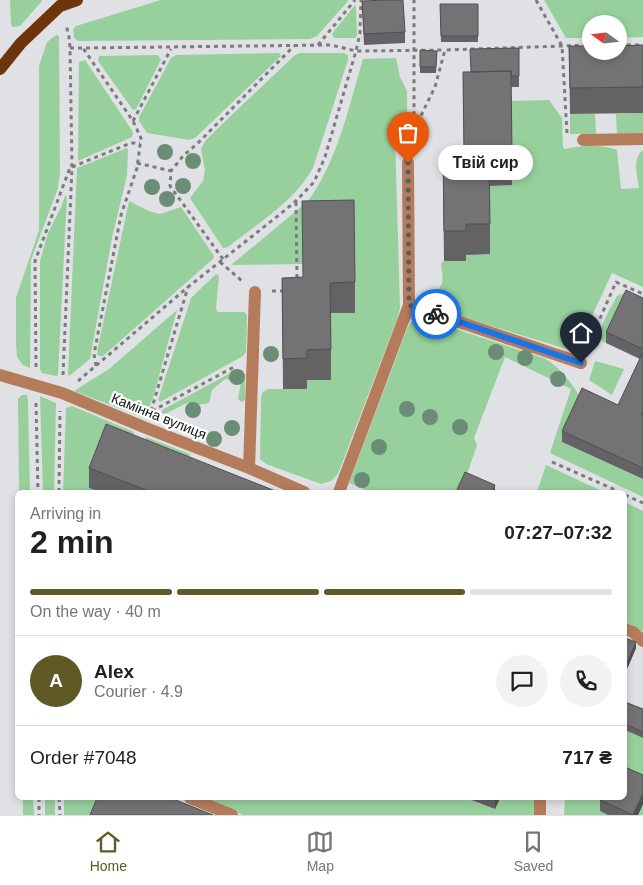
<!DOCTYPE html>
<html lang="en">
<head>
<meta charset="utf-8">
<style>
	body { margin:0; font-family:Arial,sans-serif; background:#f2f2f2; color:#202124; height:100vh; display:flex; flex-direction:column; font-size:19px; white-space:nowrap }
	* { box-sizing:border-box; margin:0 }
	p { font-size:16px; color:#757577 }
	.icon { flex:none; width:28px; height:28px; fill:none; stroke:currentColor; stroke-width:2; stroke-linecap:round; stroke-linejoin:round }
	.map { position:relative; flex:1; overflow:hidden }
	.details { position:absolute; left:15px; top:490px; width:612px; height:310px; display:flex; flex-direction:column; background:#fff; border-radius:8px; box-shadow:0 2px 8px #0003 }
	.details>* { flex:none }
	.needle { width:32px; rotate:285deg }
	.buttons { position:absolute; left:582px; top:15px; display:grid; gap:10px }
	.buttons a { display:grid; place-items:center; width:45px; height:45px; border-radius:50%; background:#fff; box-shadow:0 2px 8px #0003; font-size:25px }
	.pin { position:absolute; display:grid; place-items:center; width:42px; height:42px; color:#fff; margin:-51px -21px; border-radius:50% 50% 50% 0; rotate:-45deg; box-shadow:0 0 5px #0007 }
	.pin .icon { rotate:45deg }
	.courier { position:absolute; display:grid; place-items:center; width:50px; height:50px; margin:-25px; border:4px solid #1a73e8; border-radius:50%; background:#fff; color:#222; box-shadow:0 1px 6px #0007 }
	.bubble { position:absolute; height:35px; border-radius:18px; background:#fff; box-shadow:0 2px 8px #0003; font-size:16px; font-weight:700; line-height:35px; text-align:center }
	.summary em { font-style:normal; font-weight:700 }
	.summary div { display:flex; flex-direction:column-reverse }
	.summary { display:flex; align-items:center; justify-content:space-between; height:85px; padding:0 15px }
	h1 { font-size:32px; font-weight:700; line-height:38px }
	.bar { display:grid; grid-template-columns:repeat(4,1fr); gap:8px 5px; align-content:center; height:60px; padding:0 15px }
	.bar i { height:6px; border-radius:4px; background:#e0e0e0 }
	.bar .on { background:#5e5925 }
	.bar p { grid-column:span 4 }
	.line { display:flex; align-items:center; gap:12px; padding:0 15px; border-top:1px solid #e0e0e0 }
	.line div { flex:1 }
	.round { display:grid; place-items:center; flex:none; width:52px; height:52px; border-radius:26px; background:#f2f2f2 }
	.tab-bar { display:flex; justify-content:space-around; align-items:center; height:70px; border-top:1px solid #e0e0e0; background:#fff; font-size:14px; color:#757577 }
	.tab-bar a { display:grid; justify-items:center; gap:2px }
	.tab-bar .on { color:#5e5925 }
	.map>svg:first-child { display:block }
	.green { fill:#97d09d }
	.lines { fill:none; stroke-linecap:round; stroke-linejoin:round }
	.path { stroke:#7c7c7e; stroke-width:3; stroke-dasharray:4 4; stroke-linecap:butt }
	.minor { stroke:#b57c5c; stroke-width:12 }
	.major { stroke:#6e350b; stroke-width:12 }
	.tree { fill:#6b8c75 }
	.wall { fill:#646264 }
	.shaded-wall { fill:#515051 }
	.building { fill:#747274; stroke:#515051 }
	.done { stroke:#5b5c5d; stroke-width:5; stroke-dasharray:0 9 }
	.route { stroke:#1a73e8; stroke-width:6 }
	.labels { text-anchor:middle; stroke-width:4.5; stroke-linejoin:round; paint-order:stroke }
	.street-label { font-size:14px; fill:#141415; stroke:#fff }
</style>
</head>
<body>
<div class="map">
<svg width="643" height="815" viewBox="0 0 643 815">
	<rect width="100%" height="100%" fill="#e0e1e4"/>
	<path class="green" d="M10,0H41L42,1L20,26L13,27L11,25Z
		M161,0H349L317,36L310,39L78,41L74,38L73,29L76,26Z
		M544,0H643V37L619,38V24H591V38H566Z
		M355,5L356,7L357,36L355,38H334L332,34L334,31Z
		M56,35L59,36L60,172L58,188L31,260L30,368L23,365L17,357L16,344V298L39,230V66L47,42Z
		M279,53L281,56L195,138L189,140L147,133L139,121V117L171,58L176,55Z
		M300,53H343L348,55V60L313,168C295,201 257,224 228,247L223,248L190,198L203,181L205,170L201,149L206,140L216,130L295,55Z
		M158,55L161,60L136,109L133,110L98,61L99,56Z
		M396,58L400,77L407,91V134L395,135L400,308L397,319L338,474L331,481L321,484L266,464L260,459L261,397L263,392L268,389H306L307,380L330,313L355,312L302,231V264L231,265L308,201C338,160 349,106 363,59Z
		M85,60L133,132L132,137L78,161L79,62Z
		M549,100L562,118L563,147L565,149C580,145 602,144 617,150L621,189L639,188C637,175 632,159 643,150V287L612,273L582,337L577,344L566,349L427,306L425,297C428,292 430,293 435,291C446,286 442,273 441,263L444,261H466V255L489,186L511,101Z
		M643,113V133L617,134L616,114Z
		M570,114H595L596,134H570Z
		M127,148L128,150L127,175L112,238L90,359L69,376L68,374L77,168Z
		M65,196H67L58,375L56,376L42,373L40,369V261L48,233L61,207Z
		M129,201L149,211L160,214L181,207L214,256L213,259L103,356H100L97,355L98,347Z
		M216,274L219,276L216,309L218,312H244L247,315L246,352L243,356L160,402L158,400L191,298Z
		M626,292V301L606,343L601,340C598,326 611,308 617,296Z
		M177,310L153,398L144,418L74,391L109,369Z
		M422,318L544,358C561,368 572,383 582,400L562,442L643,479V497L550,453L571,389L505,357L474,438L477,445L461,492H370L349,483L407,329L411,322Z
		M595,361L624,369L612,395L589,380Z
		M236,370H242L245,375V400L242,402L238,399L241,382L225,379L212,390L209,403L196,405L187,403L165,414L162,413V410Z
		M22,395H27L28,401L30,492H19L18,399Z
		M40,396L56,403L54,492H43Z
		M72,406L134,432L126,453L89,488L100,492H63L66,408Z
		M146,437L190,454L182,475L138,457Z
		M546,465L604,492H537Z
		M625,502L643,511V632L636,627L625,622Z
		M625,730L643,738V815H564L565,798H625Z
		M23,798H33L34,815H23Z
		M45,798H55V815H45Z
		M64,798H105L98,815H64Z
		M202,798H465L495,809L500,798H533L535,803V815H243Z"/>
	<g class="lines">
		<path class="path" d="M536,0L562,46L567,133
			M318,45L355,0
			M619,45H643
			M70,48H83
			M133,121L171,49
			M414,130L435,87L445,50L591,45
			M411,147L414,130V0
			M137,163L171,171
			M72,167L131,143H140
			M296,202L297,280
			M223,259L170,186L171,171L183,156L199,142L294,46
			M220,262L242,281
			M272,291H286
			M587,348L616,282L643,294
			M96,366L94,354L121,215L137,168L141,138L133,121L83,48L331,45L356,51L445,50
			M36,367L35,261L71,165
			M63,375L72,167L70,48L69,37L66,24
			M78,381L188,287L279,215L296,201L314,182L325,157L356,51L360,33L361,0
			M36,403L38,492
			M151,411L188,287
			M152,411L234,367
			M552,462L620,492
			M59,492L60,411
			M625,495L643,503
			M39,798V815
			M59,798L60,815"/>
		<path class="minor" d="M583,140L643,139
			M409,305L581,363
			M0,375L62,393L146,428L249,468L304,492
			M249,468L255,292
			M339,492L409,305L408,163
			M625,629L633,632L643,641
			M190,798L232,815
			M540,815V798"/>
		<path class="major" d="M0,69L21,43L60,6L77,0"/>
	</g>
	<g class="tree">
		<circle cx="165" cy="152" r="8"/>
		<circle cx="193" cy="161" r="8"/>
		<circle cx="183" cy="186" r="8"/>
		<circle cx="152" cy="187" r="8"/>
		<circle cx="167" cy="199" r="8"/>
		<circle cx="496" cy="352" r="8"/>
		<circle cx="271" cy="354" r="8"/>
		<circle cx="525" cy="358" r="8"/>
		<circle cx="237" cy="377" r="8"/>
		<circle cx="558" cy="379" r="8"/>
		<circle cx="407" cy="409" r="8"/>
		<circle cx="193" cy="410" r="8"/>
		<circle cx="430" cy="417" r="8"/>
		<circle cx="460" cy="427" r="8"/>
		<circle cx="232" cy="428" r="8"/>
		<circle cx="214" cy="439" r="8"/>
		<circle cx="379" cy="447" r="8"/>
		<circle cx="362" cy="480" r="8"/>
	</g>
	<path class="wall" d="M362,1L405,32V43L364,45Z
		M440,4H478V42H441Z
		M643,45V113L570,114L569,46Z
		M519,48V87H511L512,185L490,186V254L466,255V261H444L443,184L464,153L463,72H471Z
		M420,50L437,51L436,73H420Z
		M282,278L355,282V313H331V380H307V389H283Z
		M643,298V479L562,442V431L618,405L640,359L606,343V332Z
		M89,468L278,492H100L89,488Z
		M625,638L636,648L627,669L625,668Z
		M625,702L643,709V738L625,730Z
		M466,798H500L495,809Z
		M600,800L643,804L638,815H608L600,811Z"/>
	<path class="shaded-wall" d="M495,485V492H492Z
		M636,642V648L627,669V663Z
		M643,793V804L638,815H633Z
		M495,798H500L495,809Z"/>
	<path class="building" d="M387,0H403L405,32L364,34L362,1Z
		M440,4H478V36H441Z
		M643,45V87L570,88L569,46H591V51H619V46Z
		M519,48V76H511V71L471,72L470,49Z
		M420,50L437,51L436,67H420Z
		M511,71L512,155H489L490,224H466V231H444L443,153H464L463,72Z
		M354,200L355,282L330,283L331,349L307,350V358L283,359L282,278L303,277L302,201Z
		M626,290L643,298V349L606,332Z
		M643,352V411L641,414L643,415V468L562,431L582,388L618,405Z
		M106,424L278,492H151L89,468Z
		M465,472L495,485L492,492H456Z
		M625,638L636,642L627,663L625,662Z
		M625,702L643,709V732L625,724Z
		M625,767L643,775V793L633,815L600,800L601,798H625Z
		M97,798H171L213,815H90Z"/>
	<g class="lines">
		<path class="done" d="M408,163L409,305L436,314"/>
		<path class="route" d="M436,314L581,363"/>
	</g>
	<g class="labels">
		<g class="street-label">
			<text transform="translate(159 416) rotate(22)" y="5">Камінна вулиця</text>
		</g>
	</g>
</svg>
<div class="buttons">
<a><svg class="needle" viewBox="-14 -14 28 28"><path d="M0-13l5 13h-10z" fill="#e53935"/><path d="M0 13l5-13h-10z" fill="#757577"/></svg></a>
</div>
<div class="pin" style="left:408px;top:163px;background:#ea580c"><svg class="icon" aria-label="bag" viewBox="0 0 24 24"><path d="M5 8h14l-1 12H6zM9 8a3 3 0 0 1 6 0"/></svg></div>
<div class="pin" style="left:581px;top:363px;background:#1f2937"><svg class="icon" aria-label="home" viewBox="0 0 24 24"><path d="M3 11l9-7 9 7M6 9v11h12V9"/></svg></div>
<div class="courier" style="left:436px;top:314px"><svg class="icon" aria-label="bike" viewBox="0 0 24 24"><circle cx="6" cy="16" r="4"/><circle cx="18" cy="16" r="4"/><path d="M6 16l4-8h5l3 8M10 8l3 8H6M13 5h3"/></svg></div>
<div class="bubble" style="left:438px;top:145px;width:95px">Твій сир</div>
<section class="details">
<div class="summary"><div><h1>2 min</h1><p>Arriving in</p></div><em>07:27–07:32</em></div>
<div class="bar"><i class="on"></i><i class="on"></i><i class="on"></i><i></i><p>On the way · 40 m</p></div>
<div class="line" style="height:90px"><b class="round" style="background:#5e5925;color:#fff">A</b><div><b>Alex</b><p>Courier · 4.9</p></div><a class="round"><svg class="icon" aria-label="chat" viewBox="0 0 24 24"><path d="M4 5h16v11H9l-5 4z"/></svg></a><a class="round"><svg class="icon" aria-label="phone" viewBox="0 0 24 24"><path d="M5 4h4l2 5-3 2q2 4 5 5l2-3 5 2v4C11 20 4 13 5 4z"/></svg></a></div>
<div class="line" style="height:65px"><div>Order #7048</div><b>717 ₴</b></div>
</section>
</div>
<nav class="tab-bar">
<a class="on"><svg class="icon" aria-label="home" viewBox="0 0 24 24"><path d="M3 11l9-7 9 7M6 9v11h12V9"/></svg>Home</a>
<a><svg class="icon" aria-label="map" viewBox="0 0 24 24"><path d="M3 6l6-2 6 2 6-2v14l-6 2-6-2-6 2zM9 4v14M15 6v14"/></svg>Map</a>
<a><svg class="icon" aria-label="saved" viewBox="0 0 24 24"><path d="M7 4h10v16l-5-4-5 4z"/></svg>Saved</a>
</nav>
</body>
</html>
